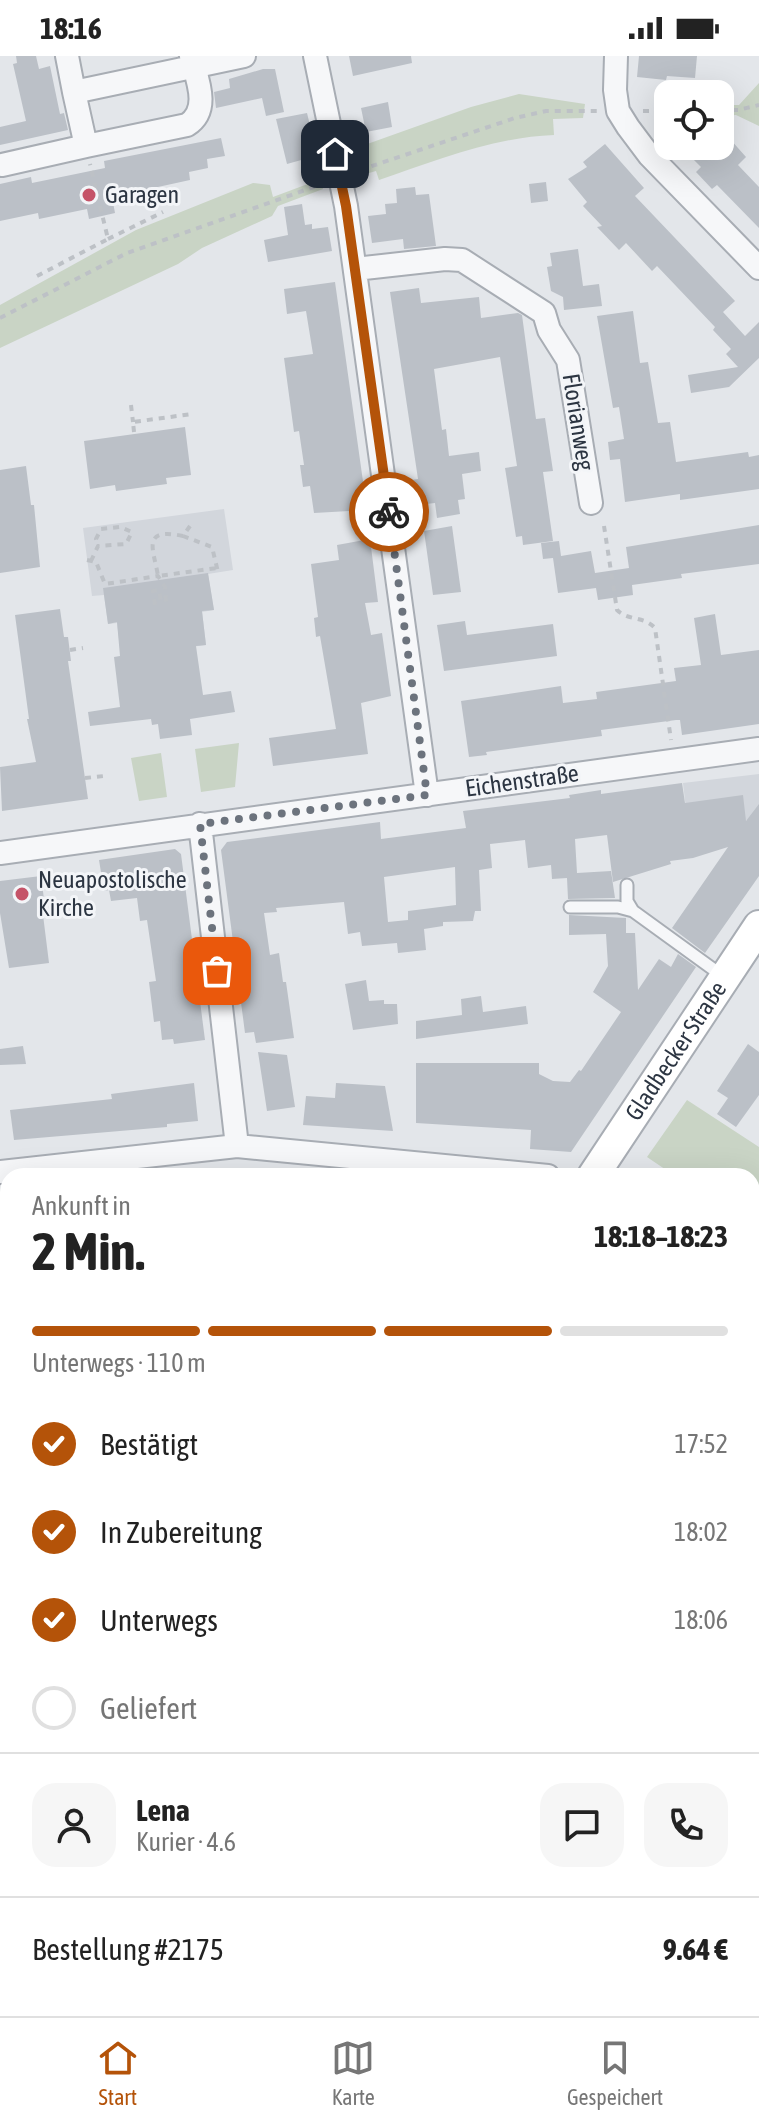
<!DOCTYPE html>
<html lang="de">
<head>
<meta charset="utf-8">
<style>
	body { margin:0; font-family:"Asap Condensed",sans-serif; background:#f6f6f6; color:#222; height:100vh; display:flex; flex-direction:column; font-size:30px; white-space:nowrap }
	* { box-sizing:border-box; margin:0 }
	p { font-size:26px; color:#767676 }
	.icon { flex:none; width:44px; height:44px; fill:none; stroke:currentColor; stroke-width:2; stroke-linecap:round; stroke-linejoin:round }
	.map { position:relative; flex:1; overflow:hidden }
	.details { position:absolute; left:0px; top:1112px; width:760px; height:848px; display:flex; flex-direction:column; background:#fff; border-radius:24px 24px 0 0; box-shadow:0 8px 32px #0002 }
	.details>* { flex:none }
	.buttons { position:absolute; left:654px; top:24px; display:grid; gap:16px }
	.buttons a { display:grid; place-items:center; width:80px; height:80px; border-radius:16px; background:#fff; box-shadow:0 8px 32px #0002; font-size:40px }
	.pin { position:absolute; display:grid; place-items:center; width:68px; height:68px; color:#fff; margin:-34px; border-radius:16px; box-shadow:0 4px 12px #0006 }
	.courier { position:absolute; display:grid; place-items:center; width:80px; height:80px; margin:-40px; border:6px solid #b45309; border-radius:50%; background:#fff; color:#222; box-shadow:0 2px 10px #0007 }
	.head em { font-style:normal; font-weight:700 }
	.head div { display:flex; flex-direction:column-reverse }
	.head { display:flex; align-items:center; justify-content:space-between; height:136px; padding:0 32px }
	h1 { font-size:52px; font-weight:700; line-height:60px }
	.bar { display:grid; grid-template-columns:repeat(4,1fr); gap:12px 8px; align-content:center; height:96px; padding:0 32px }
	.bar i { height:10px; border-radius:6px; background:#e0e0e0 }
	.bar .on { background:#b45309 }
	.bar p { grid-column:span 4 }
	.line { display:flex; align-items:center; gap:20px; padding:0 32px; border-top:2px solid #e0e0e0 }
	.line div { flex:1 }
	.round { display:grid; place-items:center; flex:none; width:84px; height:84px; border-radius:24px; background:#f6f6f6 }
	ol { padding:0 32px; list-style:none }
	li { display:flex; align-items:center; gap:24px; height:88px }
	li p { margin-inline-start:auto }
	li .icon { padding:8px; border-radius:50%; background:#b45309; color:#fff; stroke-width:4 }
	li:last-child { color:#767676 }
	li i { width:44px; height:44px; border:4px solid #e0e0e0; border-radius:50% }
	.status { display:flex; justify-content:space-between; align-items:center; height:56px; padding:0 40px; background:#fff; direction:ltr }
	.status svg { height:22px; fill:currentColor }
	.dock { display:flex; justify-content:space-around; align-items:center; height:112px; border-top:2px solid #e0e0e0; background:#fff; font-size:22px; color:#767676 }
	.dock a { display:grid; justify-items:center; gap:4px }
	.dock .on { color:#b45309 }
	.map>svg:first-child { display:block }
	.built { fill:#d2d6dc }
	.green { fill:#c9d4c5 }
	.building { fill:#bbc0c7; fill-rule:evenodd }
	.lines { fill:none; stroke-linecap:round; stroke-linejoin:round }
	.service-casing { stroke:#a8adb4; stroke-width:15 }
	.minor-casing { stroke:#a8adb4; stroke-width:26 }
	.secondary-casing { stroke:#a8adb4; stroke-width:34 }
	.path { stroke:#bdc1c6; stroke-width:4; stroke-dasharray:6 6; stroke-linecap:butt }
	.service { stroke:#f6f7f9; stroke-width:11 }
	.minor { stroke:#f6f7f9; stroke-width:22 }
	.secondary { stroke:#fff; stroke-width:30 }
	.done { stroke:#6c737d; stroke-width:8; stroke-dasharray:0 14.4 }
	.route { stroke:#b45309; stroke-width:10 }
	.poi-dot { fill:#c55368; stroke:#f3f5f8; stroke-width:3 }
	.labels { text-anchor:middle; stroke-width:6; stroke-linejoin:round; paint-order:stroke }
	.poi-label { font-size:24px; fill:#2c3542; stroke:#f3f5f8; text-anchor:start }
	.street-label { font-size:24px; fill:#2c3542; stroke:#f3f5f8 }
</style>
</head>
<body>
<div class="status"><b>18:16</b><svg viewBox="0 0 49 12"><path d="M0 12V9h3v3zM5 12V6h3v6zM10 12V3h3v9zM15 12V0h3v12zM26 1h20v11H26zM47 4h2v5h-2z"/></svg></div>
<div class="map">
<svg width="759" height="1960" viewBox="0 0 759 1960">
	<rect width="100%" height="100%" fill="#e3e6ea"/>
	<path class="built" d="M224,453L233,514L208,518L214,554L202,556L206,589L121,600L117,567L108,568L104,539L92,540L83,472Z
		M759,718V769L751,764L688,770L683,727Z
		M247,1112L365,1120H174Z
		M8,1135V1453L0,1454V1136Z
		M759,1357V1590L752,1592V1358Z"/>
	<path class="green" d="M759,27V70L736,59L720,60V49H739Z
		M519,38L585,48L583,62L553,63L554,79C494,81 435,105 379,124L376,115L362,119L356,92L471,51Z
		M321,123L323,133L278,150L272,160L202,192L178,208L0,292V249L136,174L253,127L270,129L273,141Z
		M239,687L235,731L201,736L195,693Z
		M161,697L167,741L139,745L131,702Z
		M687,1044L759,1091V1139L752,1141V1120H675L647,1101Z"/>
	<path class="building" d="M16,0H36L39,13L50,10L60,58L64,57L68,74L0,89V71L26,65L13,8L17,7Z
		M349,0H411L412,7L353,20Z
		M639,0H697L695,22L667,20L666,24L637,21Z
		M263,13H275L284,56L266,60L262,42L216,52L214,36L230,32L229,23Z
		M388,46L392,71L366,76L361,52Z
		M307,57L316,94L309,95L312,101L287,108L276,63Z
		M221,82L225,100L207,103L208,112L189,116L190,124L112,141L115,157L89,163L87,153L39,163L38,157L0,165V128L31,121L32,127L105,112L104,105Z
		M730,83L746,101L738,109L759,131V172L717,129L712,133L696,116L701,111L688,98L696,90H706L714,98Z
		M605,88L644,132L635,140L735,245L723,256L745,280L759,266V302L729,331L691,337L688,319L738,311L726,298L731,293L713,274L715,271L657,210L652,215L626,187L619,194L597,171L602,170L583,150L587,146L568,123L587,111L583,106Z
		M546,126L548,145L531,147L529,128Z
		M415,131L416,139L429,138L436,190L404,193L403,183L372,187L368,160L386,158L385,148L397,147L396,133Z
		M302,148L305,169L312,168V173L328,171L332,195L268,206L264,184L288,179L284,151Z
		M578,193L583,230L599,228L602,250L564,254L563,241L551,235L547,211L552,210L550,197Z
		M335,226L367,454L314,457L310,430L303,431L300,409H304L299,375L294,376L284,302L313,298L306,255L287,258L284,233Z
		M419,232L421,247L479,241L481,262L518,257L522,259L536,363L545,362L553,415L543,416L553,485L523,489L522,480L516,481L505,412L517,410L500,301L434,313L442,374L446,373L449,400L479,396L481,415L462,418L465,443L458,444L460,458L437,462L435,447L407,450L404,425L418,423L390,236Z
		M633,255L640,307L648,306L658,367L670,366L676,406L748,396L749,401L759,399V433L680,444V438L625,446L620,403L610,404L608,386L624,383L619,351L613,352L597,260Z
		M185,371L191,419L166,422L167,428L116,435L115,429L90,433L84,385Z
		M26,410L31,449H34L40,511L0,517V414Z
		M759,469V508L681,518L682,522L632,529L633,539L598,544L596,532L558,537L553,502L543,503L541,487L559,485L561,500L591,495L595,517L629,512L626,491Z
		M452,470L461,536L433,539L424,475Z
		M370,483L378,546L365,547L371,579L382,577L391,640L361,647L368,698L273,710L269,682L336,673L320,580L316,581L315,571L314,562L318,561L311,508L339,504L337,489Z
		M208,517L214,554L202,555L206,589L196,590L203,639L231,635L235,656L190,663L192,679L160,683L158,668L152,669L151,663L90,670L88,656L120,651L114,601L120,600L117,566L108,568L103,532Z
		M60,553L64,581H68L71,605H68L88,743L2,755L0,711L36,706L27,663H29L15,559Z
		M715,558L721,599L759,594V668L682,679L680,664H676L601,674L602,680L486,696L487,699L469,701L461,645L561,630L563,647L597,643L596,636L676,625L674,612L701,609L694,562Z
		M465,565L467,579L553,568L557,600L444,615L437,569Z
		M682,727L685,747L743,739L746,765L759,748V820L705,897L672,872L728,791L693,802L670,805L671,808L613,826L607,779L575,783L577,817L611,815L615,842L568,843L567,822L552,823L551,809L528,812L525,784L490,788L492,812L479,814L481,855H475L473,865L443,866V870L424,873L426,894L398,897L397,887L362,890L360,876L348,878L344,846L276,852L277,856L264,857L270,899L279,897L283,926H286L294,982L256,987L254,976L245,977L221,794L227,786L380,766L381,783L466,772L463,755L570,742L569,739L601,734V738ZM455,811L456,849L408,855V864L388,866L384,821Z
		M175,793L181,798L205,984L174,988L173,983L162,984L160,965L154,966L149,926L156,925L147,864L140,865L137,842L111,845L109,834L104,835L99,804Z
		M41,820L45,851H42L49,907L9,912L0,857V825Z
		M569,859L626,862V877H635L638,934L659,903L671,911L678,898L696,911L571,1096L530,1093L531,1074L416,1067V1007H539V1018L553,1025L570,1026L579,1014L581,1015L621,956L593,936L608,910L606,878L569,879Z
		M366,924L369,945L384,944V948H397L398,968L353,974L345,928Z
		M481,940L483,956L526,950L528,968L416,983V965L462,959L461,943Z
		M748,988L759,996V1039L736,1071L717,1058L728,1042L717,1035Z
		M23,990L26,1008L0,1009V993Z
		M258,996L287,999L295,1051L267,1055Z
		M194,1027L198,1065L167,1068V1071L14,1084L10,1054L112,1043L111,1038Z
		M336,1027L385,1030L393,1075L303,1069L306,1040L335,1042Z"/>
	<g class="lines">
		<g class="service-casing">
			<path id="service" d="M627,829V845L633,855
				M570,851H618L633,855L724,921
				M370,1102L371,1120
				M752,1178L759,1176
				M0,1729L8,1728"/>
		</g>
		<g class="minor-casing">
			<path id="minor" d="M67,0L74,36L244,0
				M315,0L346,150L427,739
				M616,0L615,34L618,55L628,71L649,99L759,212
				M74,36L86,90L187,69C211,54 197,23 191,0
				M2,109L86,90
				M355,213L445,203L462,204L544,257L549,274L568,304L591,447
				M200,768L237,1090
				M0,797L759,693
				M0,1116L237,1090L548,1120
				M752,1769H759
				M0,1935L8,1938
				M35,1952L51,1960
				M365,1952L368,1960
				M743,1952L749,1960
				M204,1960L219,1952"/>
		</g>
		<g class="secondary-casing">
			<g id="secondary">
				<path id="s1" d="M593,1120L759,870"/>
				<path d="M152,1960L156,1952"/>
			</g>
		</g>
		<path class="path" d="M720,54H738L759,49
			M643,55H668
			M360,114L515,62L546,55H598
			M108,183L163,156
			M37,220L108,183L90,108
			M0,262L127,197L322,128
			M131,349L133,366
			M134,376L133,366L192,358
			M190,470L183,480L212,491L218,516
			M604,470L617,554C628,565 644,560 655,572L671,684
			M183,480C140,471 154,494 158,520L217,512
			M87,504L96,506L105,528L158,520L165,531L166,546H161
			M91,505L98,490L126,488L132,476L120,471L101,473L96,483L98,490
			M155,549L153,535L159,534L161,546
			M70,594L83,592
			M85,722L104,720"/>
		<use href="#service" class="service"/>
		<use href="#minor" class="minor"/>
		<use href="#secondary" class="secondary"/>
	</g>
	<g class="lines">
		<path class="done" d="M217,915L200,768L427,739L389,456"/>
		<path class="route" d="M335,98L346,150L389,456"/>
	</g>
	<g class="poi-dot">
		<circle cx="89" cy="139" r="8"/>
		<circle cx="22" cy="838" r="8"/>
	</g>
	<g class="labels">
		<g class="poi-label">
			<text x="105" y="147">Garagen</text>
			<text x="38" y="832">Neuapostolische<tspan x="38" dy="28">Kirche</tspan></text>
		</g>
		<g class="street-label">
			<text transform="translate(578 366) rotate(81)" y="8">Florianweg</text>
			<text transform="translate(522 725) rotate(-8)" y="8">Eichenstraße</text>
			<text dy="8" stroke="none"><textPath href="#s1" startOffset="150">Gladbecker Straße</textPath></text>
		</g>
	</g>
</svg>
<div class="buttons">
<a><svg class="icon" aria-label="locate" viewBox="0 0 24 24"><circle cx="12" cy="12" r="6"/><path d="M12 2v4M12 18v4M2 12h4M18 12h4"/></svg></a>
</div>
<div class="pin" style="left:217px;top:915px;background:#ea580c"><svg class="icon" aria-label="bag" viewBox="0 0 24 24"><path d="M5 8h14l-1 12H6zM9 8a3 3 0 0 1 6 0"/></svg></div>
<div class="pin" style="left:335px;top:98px;background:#1f2937"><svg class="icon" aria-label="home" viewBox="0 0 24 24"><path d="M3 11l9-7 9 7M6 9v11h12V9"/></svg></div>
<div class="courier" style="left:389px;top:456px"><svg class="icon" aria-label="bike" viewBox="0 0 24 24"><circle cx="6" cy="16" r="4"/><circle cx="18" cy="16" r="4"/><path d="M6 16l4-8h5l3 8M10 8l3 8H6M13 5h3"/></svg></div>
<section class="details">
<div class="head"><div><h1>2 Min.</h1><p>Ankunft in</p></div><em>18:18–18:23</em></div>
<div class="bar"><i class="on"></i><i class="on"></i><i class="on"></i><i></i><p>Unterwegs · 110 m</p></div>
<ol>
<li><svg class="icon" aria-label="check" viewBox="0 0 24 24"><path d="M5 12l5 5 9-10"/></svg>Bestätigt<p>17:52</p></li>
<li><svg class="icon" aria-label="check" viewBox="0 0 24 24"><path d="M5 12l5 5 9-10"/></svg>In Zubereitung<p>18:02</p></li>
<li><svg class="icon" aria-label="check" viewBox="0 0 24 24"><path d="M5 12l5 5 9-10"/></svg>Unterwegs<p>18:06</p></li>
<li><i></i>Geliefert</li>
</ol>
<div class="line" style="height:144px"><a class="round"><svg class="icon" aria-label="person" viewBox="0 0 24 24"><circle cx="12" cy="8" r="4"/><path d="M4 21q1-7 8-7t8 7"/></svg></a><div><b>Lena</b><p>Kurier · 4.6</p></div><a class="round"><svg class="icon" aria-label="chat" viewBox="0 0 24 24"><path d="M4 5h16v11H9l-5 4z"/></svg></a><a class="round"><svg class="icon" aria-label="phone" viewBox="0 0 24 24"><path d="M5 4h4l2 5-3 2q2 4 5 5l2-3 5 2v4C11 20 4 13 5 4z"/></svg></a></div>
<div class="line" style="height:104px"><div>Bestellung #2175</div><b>9.64 €</b></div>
</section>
</div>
<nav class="dock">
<a class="on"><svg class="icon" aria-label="home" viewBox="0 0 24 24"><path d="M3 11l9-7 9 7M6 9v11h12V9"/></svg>Start</a>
<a><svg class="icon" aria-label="map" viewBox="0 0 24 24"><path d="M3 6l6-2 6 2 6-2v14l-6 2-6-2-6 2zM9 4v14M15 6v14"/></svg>Karte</a>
<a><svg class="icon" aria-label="saved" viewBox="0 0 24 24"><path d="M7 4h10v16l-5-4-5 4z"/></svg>Gespeichert</a>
</nav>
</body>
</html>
